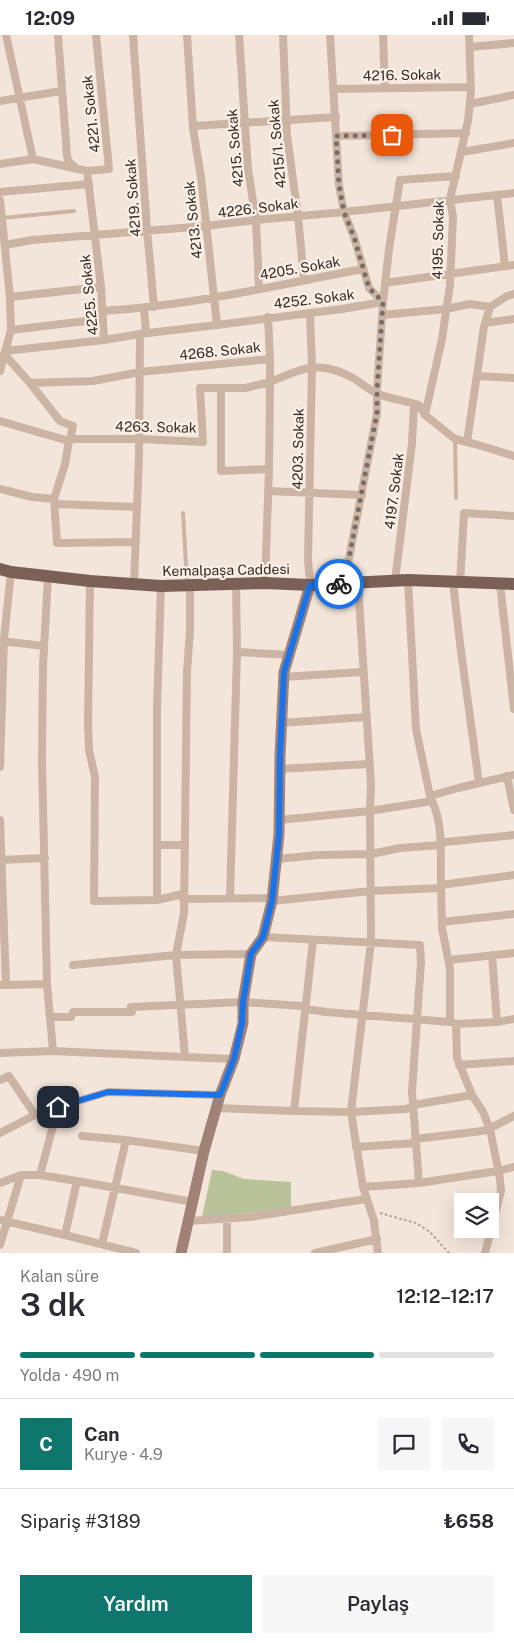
<!DOCTYPE html>
<html lang="tr">
<head>
<meta charset="utf-8">
<style>
	body { margin:0; font-family:"Public Sans",sans-serif; background:#f7f7f7; color:#2b2b33; height:100vh; display:flex; flex-direction:column; font-size:19px; white-space:nowrap }
	* { box-sizing:border-box; margin:0 }
	p { font-size:16px; color:#7c7c81 }
	.icon { flex:none; width:28px; height:28px; fill:none; stroke:currentColor; stroke-width:2; stroke-linecap:round; stroke-linejoin:round }
	.map { position:relative; height:1218px; overflow:hidden }
	.side { display:flex; flex-direction:column; background:#fff; flex:1 }
	.side>* { flex:none }
	.controls { position:absolute; left:454px; top:1158px; display:grid; gap:10px }
	.controls a { display:grid; place-items:center; width:45px; height:45px; border-radius:0px; background:#fff; box-shadow:0 5px 20px #0002; font-size:25px }
	.pin { position:absolute; display:grid; place-items:center; width:42px; height:42px; color:#fff; margin:-21px; border-radius:10px; box-shadow:0 2px 8px #0006 }
	.courier { position:absolute; display:grid; place-items:center; width:50px; height:50px; margin:-25px; border:4px solid #1a73e8; border-radius:50%; background:#fff; color:#222; box-shadow:0 1px 6px #0007 }
	.headline em { font-style:normal; font-weight:600 }
	.headline div { display:flex; flex-direction:column-reverse }
	.headline { display:flex; align-items:center; justify-content:space-between; height:85px; padding:0 20px }
	h1 { font-size:32px; font-weight:600; line-height:38px }
	.bar { display:grid; grid-template-columns:repeat(4,1fr); gap:8px 5px; align-content:center; height:60px; padding:0 20px }
	.bar i { height:6px; border-radius:4px; background:#e1e1e2 }
	.bar .active { background:#0f766e }
	.bar p { grid-column:span 4 }
	.line { display:flex; align-items:center; gap:12px; padding:0 20px; border-top:1px solid #e1e1e2 }
	.line div { flex:1 }
	.round { display:grid; place-items:center; flex:none; width:52px; height:52px; border-radius:0px; background:#f7f7f7 }
	.button { display:flex; gap:10px; margin-top:auto; padding:10px 20px }
	.button a { flex:1; height:58px; border-radius:0px; background:#0f766e; color:#fff; font-size:20px; font-weight:600; line-height:58px; text-align:center }
	.button a+a { background:#f7f7f7; color:#2b2b33 }
	.status { display:flex; justify-content:space-between; align-items:center; height:35px; padding:0 25px; background:#fff; direction:ltr }
	.status svg { height:14px; fill:currentColor }
	.map>svg:first-child { display:block }
	.green { fill:#b8c399 }
	.lines { fill:none; stroke-linecap:round; stroke-linejoin:round }
	.path { stroke:#b89e8f; stroke-width:2; stroke-dasharray:2.5 2.5; stroke-linecap:butt }
	.lane { stroke:#ccb4a5; stroke-width:4 }
	.street { stroke:#ccb4a5; stroke-width:8 }
	.secondary { stroke:#a08276; stroke-width:11 }
	.primary { stroke:#7a6057; stroke-width:12 }
	.done { stroke:#796c66; stroke-width:5; stroke-dasharray:0 9 }
	.route { stroke:#1a73e8; stroke-width:6 }
	.labels { text-anchor:middle; stroke-width:4.5; stroke-linejoin:round; paint-order:stroke }
	.street-label { font-size:14px; fill:#372b27; stroke:#fbf0e6 }
</style>
</head>
<body>
<div class="status"><b>12:09</b><svg viewBox="0 0 49 12"><path d="M0 12V9h3v3zM5 12V6h3v6zM10 12V3h3v9zM15 12V0h3v12zM26 1h20v11H26zM47 4h2v5h-2z"/></svg></div>
<div class="map">
<svg width="514" height="1218" viewBox="0 0 514 1218">
	<rect width="100%" height="100%" fill="#f3e5da"/>
	<path class="green" d="M212,1135L223,1136L244,1144L291,1147V1174L202,1182Z"/>
	<g class="lines">
		<path class="path" d="M380,1178L416,1188L430,1197L449,1218"/>
		<path class="lane" d="M2,183L74,176
			M455,404L456,463
			M183,478L187,548"/>
		<path class="street" d="M6,0L33,124
			M58,0L67,121L69,127L76,133
			M133,0L147,194L154,272
			M239,0L248,134L256,185L259,253
			M283,0L287,100L298,181L304,245
			M330,0L339,150L344,177L354,202L369,253L383,267L377,355V378L344,549
			M383,0L385,53
			M470,12L514,8
			M333,54L471,52
			M0,66L61,56
			M470,69L514,60
			M193,91L336,82
			M336,101L466,98
			M462,117L514,108
			M0,129L33,124L87,136L101,252L104,305L140,299L139,421L134,549
			M87,136L109,134L96,0
			M0,157L89,149
			M497,160L505,231
			M0,165L10,262L11,295L0,336
			M5,210L32,205L206,191L256,185L344,177L514,158
			M385,248L514,230
			M10,262L101,252
			M490,272L507,261L514,259
			M144,273L146,298
			M102,276C190,271 277,250 363,234
			M382,280L446,274L470,269L490,272
			M268,282L270,324
			M485,288L514,284
			M217,290L342,274L383,267L389,214L400,145L456,141
			M11,295L103,284
			M140,299L217,290L201,142L193,93L187,0
			M5,316L104,305
			M4,319L30,348L60,386L73,391L70,404
			M477,341L514,343
			M30,348L93,346L140,337L270,324V347C304,333 320,324 355,344C362,349 370,355 378,359C391,364 406,366 419,370L425,380L455,404L475,409L514,421
			M221,354V436L269,434L265,548
			M425,380L442,304L450,250L453,182L450,164L468,86L471,56L469,0
			M0,386L69,406L70,404H139L203,407L200,353H245L270,347L269,434
			M467,407L484,292L490,272
			M0,454L32,462L54,464L57,508L136,507
			M268,456L362,460
			M54,464L65,429L69,406
			M55,469L137,472
			M408,545L416,694L430,761
			M90,546L88,688L89,715L95,742L94,866L157,865L183,859
			M395,546L412,408L414,369
			M453,548L461,616L479,748
			M460,548L464,478L514,481
			M358,549L371,749L370,776L432,766L430,761L458,753L514,740
			M500,549L514,674
			M310,550L308,524L312,332L310,278
			M161,551L157,672V810H184
			M190,551V595L187,637L184,878L176,920L185,1022L234,1024
			M0,606L44,611
			M237,617L290,620
			M283,642L362,637
			M281,688L366,682
			M0,732L4,604L11,537
			M280,734L369,729
			M507,741L514,775
			M432,766C444,790 440,824 441,850L514,840
			M0,785L6,950H0
			M279,785L370,776L371,907L351,1077L363,1152L374,1186L378,1218
			M277,824L318,820L371,819L400,813L440,810L445,807L514,800
			M0,825L45,823
			M230,863L237,617L236,549
			M183,864L273,863
			M157,865V810
			M272,866L371,856L441,853
			M442,887L514,879
			M263,902L420,910L421,928L412,1056L419,1148L363,1152
			M313,905L294,1076L351,1077L407,1074L413,1070L472,1060
			M492,920L497,987
			M449,925L514,918
			M73,930L176,920L251,919
			M47,949L53,1016
			M6,950L47,949L42,725L43,631L48,541
			M50,982H71L73,977H132L131,972L243,967L302,971L306,974L326,977L450,987V934L442,893L441,850
			M452,987L456,989L497,987L514,984
			M456,989L457,1023L472,1060L483,1077L490,1094L500,1144L501,1156L485,1218
			M0,1018L53,1016L185,1022
			M459,1030L514,1026
			M0,1045L9,1041L35,1080L58,1072
			M216,1073L294,1076
			M0,1098L35,1080
			M82,1101L126,1105L204,1116
			M415,1104L482,1096C493,1093 503,1086 514,1081
			M356,1112L416,1108
			M40,1140L58,1072L108,1057L220,1060
			M77,1146L193,1167
			M0,1148L21,1140H40L77,1146L65,1200
			M419,1148L498,1136L514,1132
			M227,1183V1218
			M0,1185L65,1200L136,1218
			M189,1186L250,1182L366,1164
			M102,1209L126,1105
			M0,1210L21,1140
			M315,1218L377,1204"/>
		<path class="secondary" d="M181,1218L204,1116L220,1060L234,1024L243,988V967L251,919L263,902L272,866L279,799L280,721L284,637L310,550"/>
		<path class="primary" d="M0,534L11,537L90,546L161,551L265,548L310,550L408,545L514,549"/>
	</g>
	<g class="lines">
		<path class="done" d="M339,549H344L377,378V355L383,267L369,253L354,202L344,177L339,150L336,101L392,100"/>
		<path class="route" d="M58,1072L108,1057L220,1060L234,1024L242,988L243,967L251,919L263,902L272,866L279,799L280,721L284,637L310,550L339,549"/>
	</g>
	<g class="labels">
		<g class="street-label">
			<text transform="translate(402 40) rotate(-1)" y="5">4216. Sokak</text>
			<text transform="translate(91 79) rotate(-96)" y="5">4221. Sokak</text>
			<text transform="translate(277 109) rotate(-95)" y="5">4215/1. Sokak</text>
			<text transform="translate(235 113) rotate(-95)" y="5">4215. Sokak</text>
			<text transform="translate(133 163) rotate(-94)" y="5">4219. Sokak</text>
			<text transform="translate(258 173) rotate(-7)" y="5">4226. Sokak</text>
			<text transform="translate(193 185) rotate(-96)" y="5">4213. Sokak</text>
			<text transform="translate(438 205) rotate(-89)" y="5">4195. Sokak</text>
			<text transform="translate(300 233) rotate(-10)" y="5">4205. Sokak</text>
			<text transform="translate(89 260) rotate(-96)" y="5">4225. Sokak</text>
			<text transform="translate(314 264) rotate(-7)" y="5">4252. Sokak</text>
			<text transform="translate(220 316) rotate(-6)" y="5">4268. Sokak</text>
			<text transform="translate(156 392) rotate(1)" y="5">4263. Sokak</text>
			<text transform="translate(298 414) rotate(-89)" y="5">4203. Sokak</text>
			<text transform="translate(394 456) rotate(-83)" y="5">4197. Sokak</text>
			<text transform="translate(226 535) rotate(-1)" y="5">Kemalpaşa Caddesi</text>
		</g>
	</g>
</svg>
<div class="controls">
<a><svg class="icon" aria-label="layers" viewBox="0 0 24 24"><path d="M12 4l9 5-9 5-9-5zM3 14l9 5 9-5"/></svg></a>
</div>
<div class="pin" style="left:392px;top:100px;background:#ea580c"><svg class="icon" aria-label="bag" viewBox="0 0 24 24"><path d="M5 8h14l-1 12H6zM9 8a3 3 0 0 1 6 0"/></svg></div>
<div class="pin" style="left:58px;top:1072px;background:#1f2937"><svg class="icon" aria-label="home" viewBox="0 0 24 24"><path d="M3 11l9-7 9 7M6 9v11h12V9"/></svg></div>
<div class="courier" style="left:339px;top:549px"><svg class="icon" aria-label="bike" viewBox="0 0 24 24"><circle cx="6" cy="16" r="4"/><circle cx="18" cy="16" r="4"/><path d="M6 16l4-8h5l3 8M10 8l3 8H6M13 5h3"/></svg></div>
</div>
<section class="side">
<div class="headline"><div><h1>3 dk</h1><p>Kalan süre</p></div><em>12:12–12:17</em></div>
<div class="bar"><i class="active"></i><i class="active"></i><i class="active"></i><i></i><p>Yolda · 490 m</p></div>
<div class="line" style="height:90px"><b class="round" style="background:#0f766e;color:#fff">C</b><div><b>Can</b><p>Kurye · 4.9</p></div><a class="round"><svg class="icon" aria-label="chat" viewBox="0 0 24 24"><path d="M4 5h16v11H9l-5 4z"/></svg></a><a class="round"><svg class="icon" aria-label="phone" viewBox="0 0 24 24"><path d="M5 4h4l2 5-3 2q2 4 5 5l2-3 5 2v4C11 20 4 13 5 4z"/></svg></a></div>
<div class="line" style="height:65px"><div>Sipariş #3189</div><b>₺658</b></div>
<div class="button"><a>Yardım</a><a>Paylaş</a></div>
</section>
</body>
</html>
